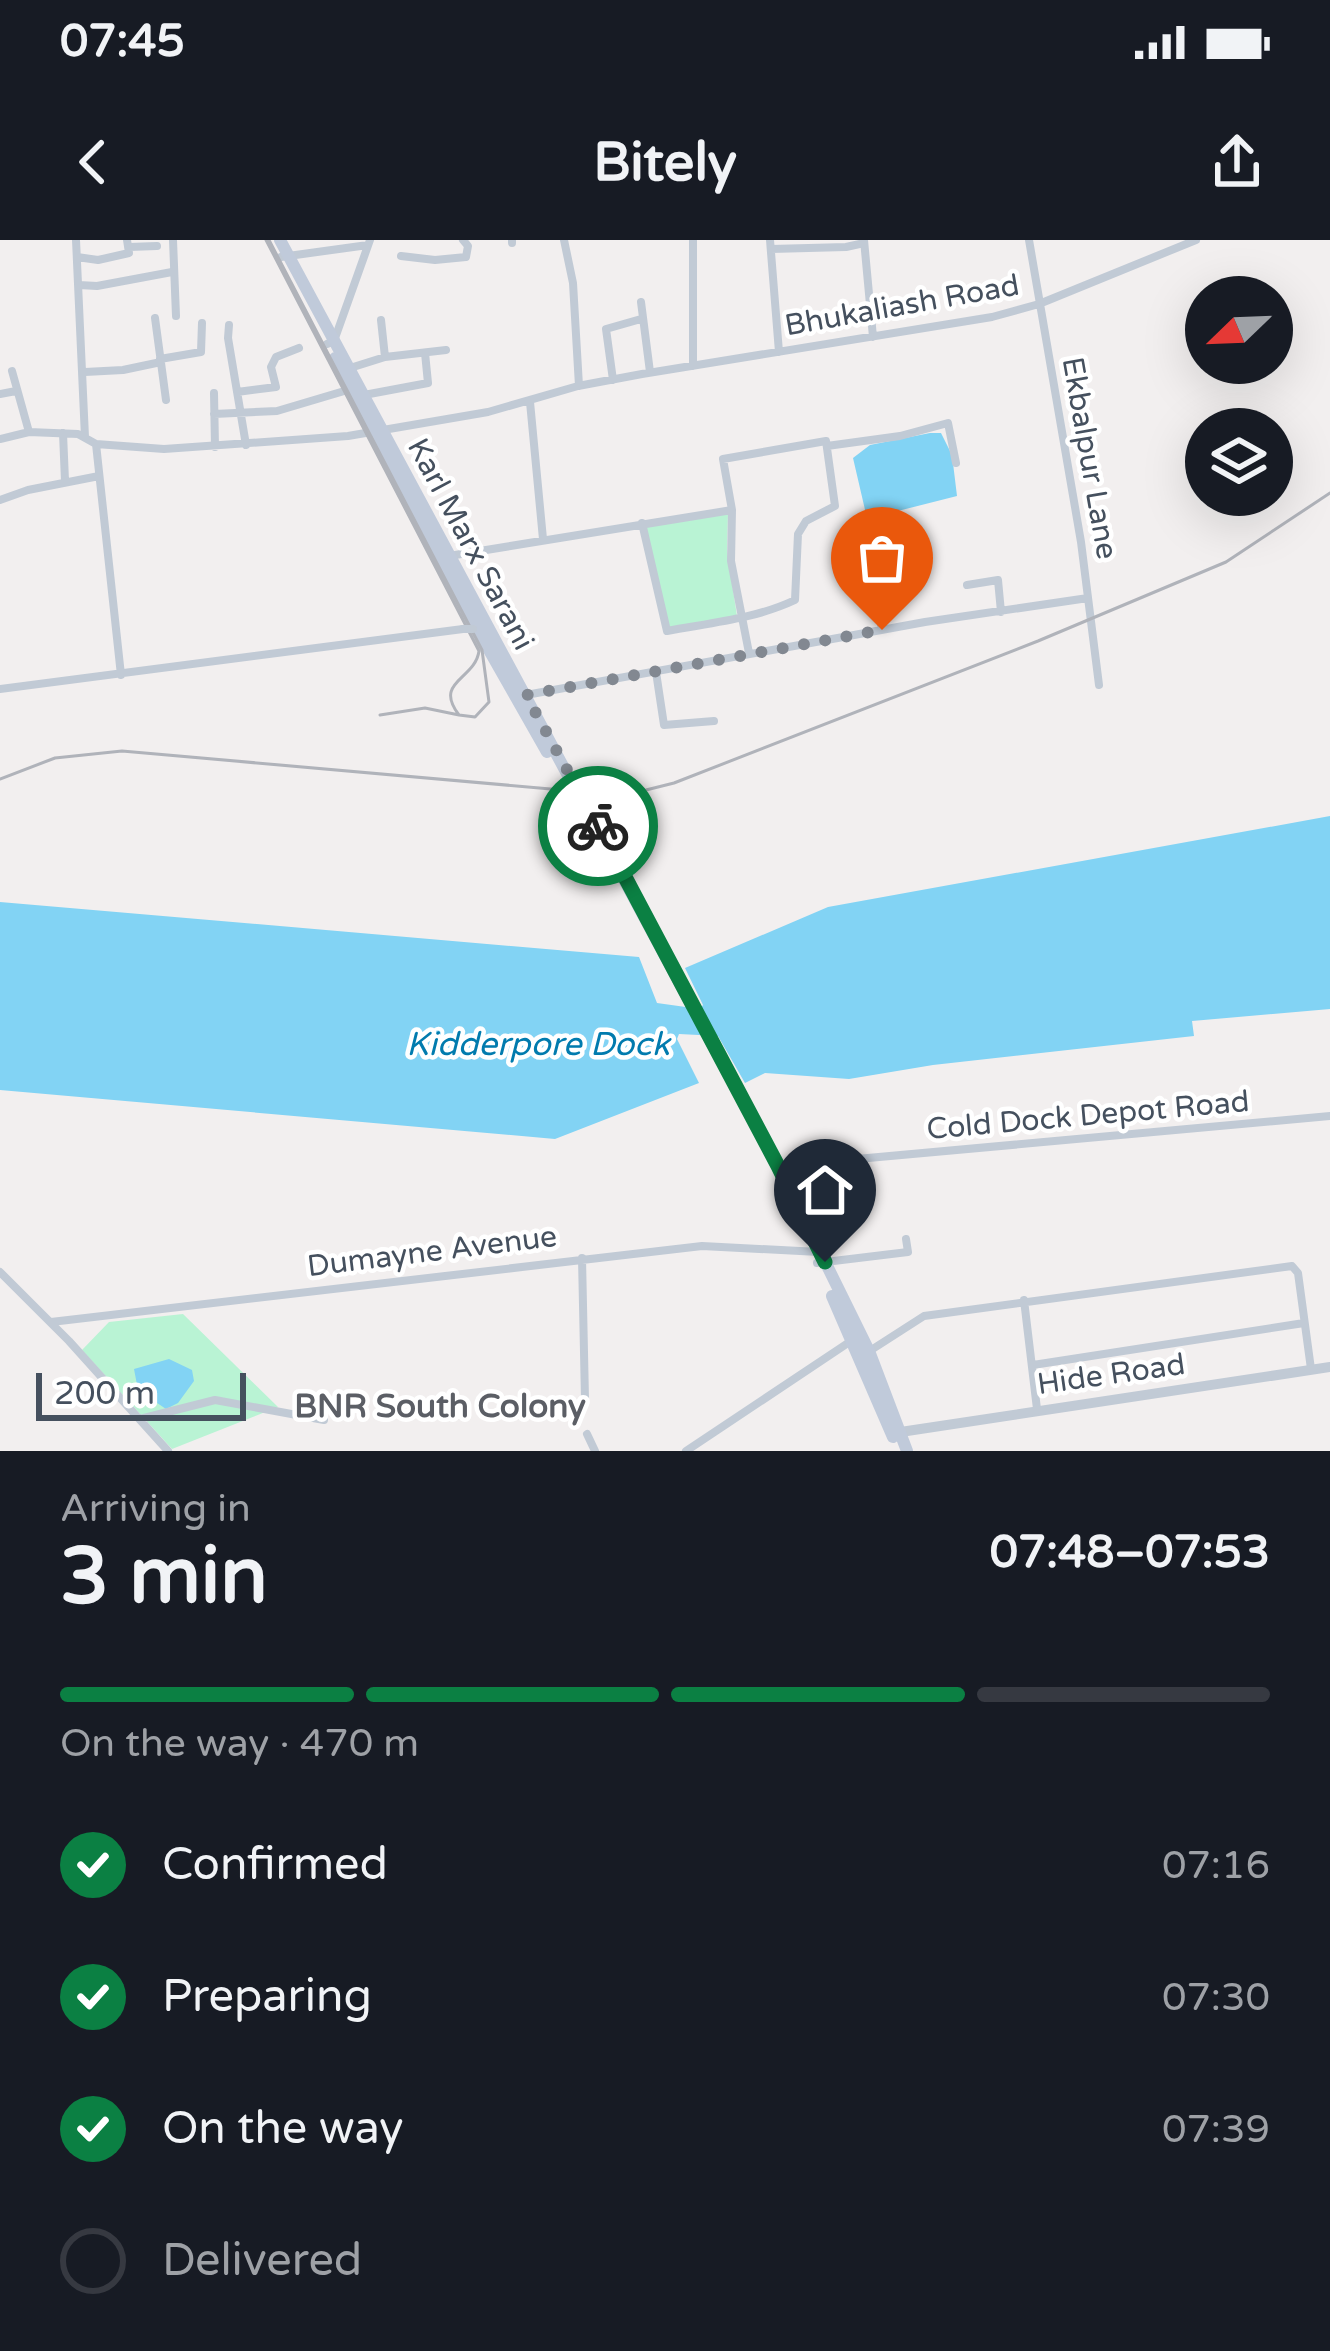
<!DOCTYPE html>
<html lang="en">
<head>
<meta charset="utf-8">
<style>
	body { margin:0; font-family:"Varela Round",sans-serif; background:#242831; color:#f1f3f6; height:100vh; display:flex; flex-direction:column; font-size:45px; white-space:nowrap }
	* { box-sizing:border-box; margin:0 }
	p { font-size:39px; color:#9ea1a6 }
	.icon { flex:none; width:66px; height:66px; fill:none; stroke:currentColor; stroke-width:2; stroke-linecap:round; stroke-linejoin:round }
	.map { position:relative; height:1211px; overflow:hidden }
	.panel { display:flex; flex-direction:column; background:#171b24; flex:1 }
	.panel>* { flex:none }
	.needle { width:78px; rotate:247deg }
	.fabs { position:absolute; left:1185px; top:36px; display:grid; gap:24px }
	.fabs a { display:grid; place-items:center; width:108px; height:108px; border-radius:50%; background:#171b24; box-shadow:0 12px 48px #0002; font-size:60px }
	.scale { position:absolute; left:36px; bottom:30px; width:210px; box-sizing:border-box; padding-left:12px; border:6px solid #45505e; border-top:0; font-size:33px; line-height:42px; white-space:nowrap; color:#45505e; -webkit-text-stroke:9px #fff; paint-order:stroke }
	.pin { position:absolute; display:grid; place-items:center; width:102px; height:102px; color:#fff; margin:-123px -51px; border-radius:50% 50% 50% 0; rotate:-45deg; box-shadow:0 0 12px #0007 }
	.pin .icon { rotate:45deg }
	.courier { position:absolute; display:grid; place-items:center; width:120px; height:120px; margin:-60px; border:9px solid #0b8043; border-radius:50%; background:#fff; color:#222; box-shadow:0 3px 15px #0007 }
	.headline em { font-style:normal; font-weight:700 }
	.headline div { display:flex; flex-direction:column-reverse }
	.headline { display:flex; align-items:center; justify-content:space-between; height:204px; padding:0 60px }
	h1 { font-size:78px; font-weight:700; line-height:90px }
	.bar { display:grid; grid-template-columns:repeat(4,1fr); gap:18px 12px; align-content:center; height:144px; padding:0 60px }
	.bar i { height:15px; border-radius:9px; background:#363941 }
	.bar .on { background:#0b8043 }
	.bar p { grid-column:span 4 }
	ol { padding:0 60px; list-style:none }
	li { display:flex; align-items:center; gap:36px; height:132px }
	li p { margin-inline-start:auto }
	li .icon { padding:12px; border-radius:50%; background:#0b8043; color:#fff; stroke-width:4 }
	li:last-child { color:#9ea1a6 }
	li i { width:66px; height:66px; border:6px solid #363941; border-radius:50% }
	.status { display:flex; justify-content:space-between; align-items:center; height:84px; padding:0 60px; background:#171b24; direction:ltr }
	.status svg { height:33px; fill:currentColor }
	header { display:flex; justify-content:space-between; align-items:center; height:156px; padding:0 60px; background:#171b24; font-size:54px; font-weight:700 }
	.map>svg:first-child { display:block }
	.green { fill:#b9f3d4 }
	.water { fill:#82d3f4 }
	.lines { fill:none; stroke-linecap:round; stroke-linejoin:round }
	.minor { stroke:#c1cad5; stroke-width:8 }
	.tertiary { stroke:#c1cad5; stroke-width:10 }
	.secondary { stroke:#c0cada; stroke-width:12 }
	.tram { stroke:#b0b3ba; stroke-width:3 }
	.rail { stroke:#b0b3ba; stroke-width:3 }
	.minor-bridge { stroke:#c1cad5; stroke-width:8 }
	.done { stroke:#828891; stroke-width:12; stroke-dasharray:0 21.6 }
	.route { stroke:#0b8043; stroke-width:15 }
	.labels { text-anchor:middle; stroke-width:9; stroke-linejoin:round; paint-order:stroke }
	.street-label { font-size:30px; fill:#45505e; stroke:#fff }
	.water-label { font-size:33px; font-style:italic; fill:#017bae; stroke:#fff }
	.neighbourhood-label { font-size:33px; font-weight:bold; fill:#5b5e65; stroke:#fff }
</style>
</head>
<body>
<div class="status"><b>07:45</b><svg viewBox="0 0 49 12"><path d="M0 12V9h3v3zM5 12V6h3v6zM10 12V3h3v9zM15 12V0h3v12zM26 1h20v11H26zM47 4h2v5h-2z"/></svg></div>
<header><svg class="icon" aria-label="back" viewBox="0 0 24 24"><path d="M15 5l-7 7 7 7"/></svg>Bitely<svg class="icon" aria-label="share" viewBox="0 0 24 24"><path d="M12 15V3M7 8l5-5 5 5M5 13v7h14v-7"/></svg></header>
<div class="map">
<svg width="1330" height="1211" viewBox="0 0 1330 1211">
	<rect width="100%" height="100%" fill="#f2efef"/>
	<path class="green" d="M728,273L727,311L737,376L669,389L645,285Z
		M183,1074L278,1167L172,1209L82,1110L109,1082Z"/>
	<path class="water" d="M930,193H941L952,215L957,256L886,274H866L853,218L870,205Z
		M1330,576V769L1192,781L1194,796L933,825L849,839L765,833L745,843L718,796L679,794L677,799L699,843L555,899L0,850V662L639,717L657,763L700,769L703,765L685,728L828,667Z
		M169,1119L192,1130L194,1141L178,1163L166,1169L138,1150L134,1129Z"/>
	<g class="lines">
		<path class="minor" d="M76,0L85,197
			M173,0L176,76
			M512,0V3
			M564,0L573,43L579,146
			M770,0L779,112
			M864,0L873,97
			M1029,0L1081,302L1099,445
			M129,7L157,6
			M771,9L846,7L864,3
			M401,16L435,20L466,17L468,6L463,0
			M77,17L98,20L129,13L127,0
			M281,17L368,5
			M79,45L97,46L172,32
			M641,62L650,132
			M155,78L166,160
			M381,80L385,117
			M229,85L228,98L246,205
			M327,104L334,101L370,0
			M160,119L201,112L202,83
			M693,126V0
			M350,128L385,117L446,110
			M12,131L29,192
			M85,132L123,130L161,122
			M613,140L606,89L641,79
			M237,152L276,147L271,127L276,117L299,108
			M214,153L215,207
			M0,154L16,151
			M364,155L428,143L425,113
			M530,162L543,299
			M214,174L277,171L351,149
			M63,193L65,241
			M0,199L29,192L78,194L96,204L164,209L348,196L488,172L578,146L642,134L992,77L1039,64L1196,0
			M96,204L121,435
			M827,206L900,196L948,183L956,223
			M0,260L28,250L99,236
			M642,283L667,391C709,383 755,379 795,360L798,294L806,281L835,266L826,201L723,219L732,270L731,321L749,413
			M865,294L882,390
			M449,316L732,270
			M967,345L998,340L1001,372
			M656,432L664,485L714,481
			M0,449L463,389
			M526,455L925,382L1088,358
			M780,926L1330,876
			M582,1018L585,1159
			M817,1023L908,1012L906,999
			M0,1032L69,1101L168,1211
			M1024,1060L1037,1169
			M51,1082L702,1006L819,1012
			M868,1112L924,1076L1292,1026L1298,1033L1311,1129
			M1033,1125L1304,1083
			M140,1179L215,1160L324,1180
			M587,1194L595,1211
			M686,1211L854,1099"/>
		<path class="tertiary" d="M894,1193L1330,1127"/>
		<path class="secondary" d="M280,0L778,926L869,1111L907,1211
			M335,118L464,366L547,512
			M832,1056L893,1197"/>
		<path class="tram" d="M266,0L479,411C475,440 433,441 459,475L475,477L489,462L482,410L269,0
			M380,475L425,468L459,475"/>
		<path class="rail" d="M0,539L55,518L122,511L596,553L646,550L674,543L1038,401L1226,322L1330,253"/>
		<path class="minor-bridge" d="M463,389H473"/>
	</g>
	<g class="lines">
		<path class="done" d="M598,586L526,455L882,390"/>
		<path class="route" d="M598,586L778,926L825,1022"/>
	</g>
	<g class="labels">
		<g class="street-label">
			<text transform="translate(902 65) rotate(-10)" y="10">Bhukaliash Road</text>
			<text transform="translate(1090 218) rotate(80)" y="10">Ekbalpur Lane</text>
			<text transform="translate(471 304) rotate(62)" y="10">Karl Marx Sarani</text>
			<text transform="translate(1088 875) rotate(-5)" y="10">Cold Dock Depot Road</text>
			<text transform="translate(432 1011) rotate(-7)" y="10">Dumayne Avenue</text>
			<text transform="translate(1111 1134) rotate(-8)" y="10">Hide Road</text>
		</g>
		<g class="water-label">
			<text x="538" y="815">Kidderpore Dock</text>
		</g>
		<g class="neighbourhood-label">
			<text x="440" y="1177">BNR South Colony</text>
		</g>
	</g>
</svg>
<div class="fabs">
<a><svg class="needle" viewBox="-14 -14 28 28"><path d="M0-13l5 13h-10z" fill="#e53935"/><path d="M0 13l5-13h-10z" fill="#9ea1a6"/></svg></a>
<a><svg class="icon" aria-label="layers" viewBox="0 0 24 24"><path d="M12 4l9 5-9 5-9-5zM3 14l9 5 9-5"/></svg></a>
</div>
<div class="scale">200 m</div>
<div class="pin" style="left:882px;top:390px;background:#ea580c"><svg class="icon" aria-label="bag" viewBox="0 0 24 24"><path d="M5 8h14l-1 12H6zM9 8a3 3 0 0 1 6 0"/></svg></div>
<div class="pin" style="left:825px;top:1022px;background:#1f2937"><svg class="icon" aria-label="home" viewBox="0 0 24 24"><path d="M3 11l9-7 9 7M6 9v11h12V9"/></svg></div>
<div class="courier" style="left:598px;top:586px"><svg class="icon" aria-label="bike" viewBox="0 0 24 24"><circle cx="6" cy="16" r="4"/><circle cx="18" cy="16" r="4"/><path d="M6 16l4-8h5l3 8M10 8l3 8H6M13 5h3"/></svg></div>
</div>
<section class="panel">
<div class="headline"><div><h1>3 min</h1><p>Arriving in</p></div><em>07:48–07:53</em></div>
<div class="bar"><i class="on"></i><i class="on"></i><i class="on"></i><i></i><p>On the way · 470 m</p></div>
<ol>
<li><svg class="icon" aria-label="check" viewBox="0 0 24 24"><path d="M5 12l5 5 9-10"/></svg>Confirmed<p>07:16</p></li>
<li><svg class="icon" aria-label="check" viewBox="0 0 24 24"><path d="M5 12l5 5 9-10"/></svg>Preparing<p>07:30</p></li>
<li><svg class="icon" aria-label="check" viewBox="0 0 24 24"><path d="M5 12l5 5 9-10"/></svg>On the way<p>07:39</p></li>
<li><i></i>Delivered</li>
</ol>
</section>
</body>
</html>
